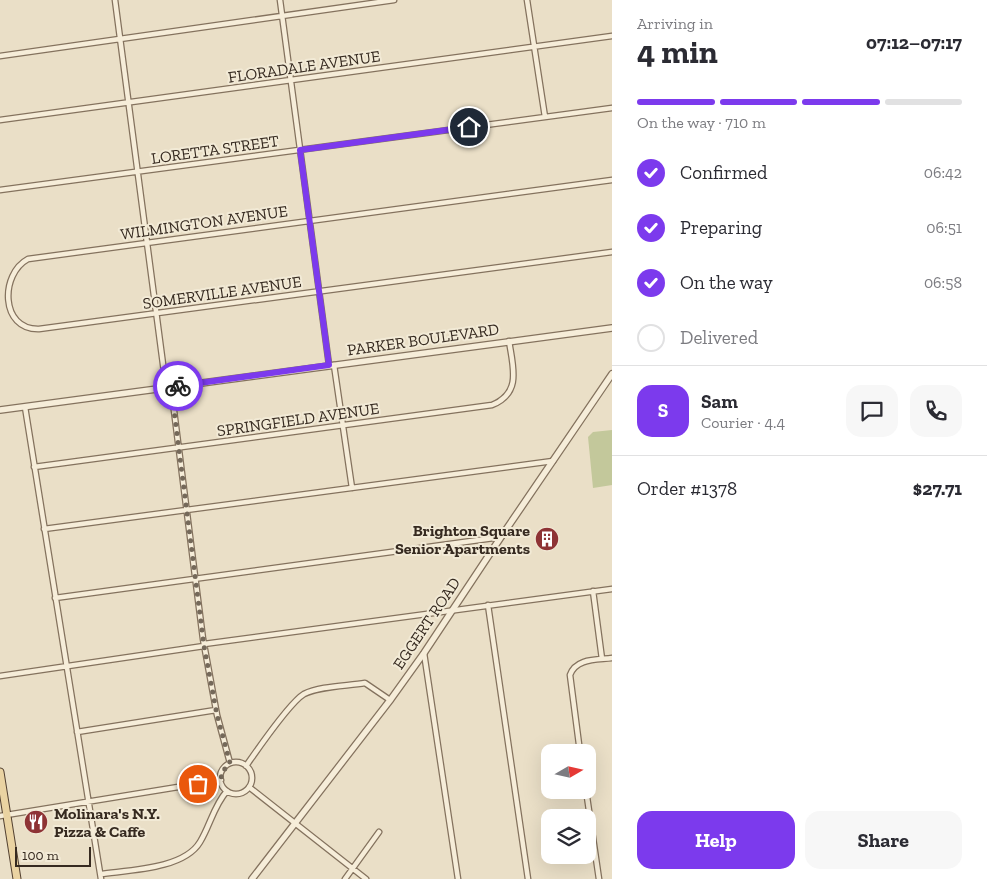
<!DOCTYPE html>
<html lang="en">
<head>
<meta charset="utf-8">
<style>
	body { margin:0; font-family:"Zilla Slab",serif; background:#f7f7f7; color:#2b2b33; height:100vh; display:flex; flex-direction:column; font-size:19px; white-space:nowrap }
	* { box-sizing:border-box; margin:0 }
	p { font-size:16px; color:#7c7c81 }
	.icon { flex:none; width:28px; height:28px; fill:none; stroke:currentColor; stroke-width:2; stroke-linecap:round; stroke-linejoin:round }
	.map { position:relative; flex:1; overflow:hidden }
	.details { display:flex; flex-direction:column; background:#fff; width:375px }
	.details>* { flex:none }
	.needle { width:32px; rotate:81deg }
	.controls { position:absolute; left:541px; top:744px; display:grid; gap:10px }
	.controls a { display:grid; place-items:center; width:55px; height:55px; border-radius:10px; background:#fff; box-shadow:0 5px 20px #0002; font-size:25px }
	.scale { position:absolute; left:15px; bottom:12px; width:76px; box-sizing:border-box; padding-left:5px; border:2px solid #362a20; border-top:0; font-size:14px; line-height:18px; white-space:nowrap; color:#362a20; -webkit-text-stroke:4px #f2ead6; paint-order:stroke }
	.pin { position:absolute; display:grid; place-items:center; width:42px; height:42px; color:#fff; margin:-21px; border:2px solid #fff; border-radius:50%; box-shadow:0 1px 5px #0007 }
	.courier { position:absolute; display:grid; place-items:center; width:50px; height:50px; margin:-25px; border:4px solid #7c3aed; border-radius:50%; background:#fff; color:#222; box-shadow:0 1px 6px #0007 }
	.summary em { font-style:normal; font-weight:800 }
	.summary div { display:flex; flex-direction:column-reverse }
	.summary { display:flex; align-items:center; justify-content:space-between; height:85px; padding:0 25px }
	h1 { font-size:32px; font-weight:800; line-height:38px }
	.bar { display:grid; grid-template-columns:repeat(4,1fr); gap:8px 5px; align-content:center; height:60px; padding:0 25px }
	.bar i { height:6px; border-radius:4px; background:#e1e1e2 }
	.bar .active { background:#7c3aed }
	.bar p { grid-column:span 4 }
	.line { display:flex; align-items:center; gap:12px; padding:0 25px; border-top:1px solid #e1e1e2 }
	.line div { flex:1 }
	.round { display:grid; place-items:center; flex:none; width:52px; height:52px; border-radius:15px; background:#f7f7f7 }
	ol { padding:0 25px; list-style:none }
	li { display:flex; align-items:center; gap:15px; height:55px }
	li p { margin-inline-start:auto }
	li .icon { padding:5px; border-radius:50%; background:#7c3aed; color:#fff; stroke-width:4 }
	li:last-child { color:#7c7c81 }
	li i { width:28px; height:28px; border:2px solid #e1e1e2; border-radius:50% }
	.primary-button { display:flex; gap:10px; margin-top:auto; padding:10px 25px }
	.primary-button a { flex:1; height:58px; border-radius:15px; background:#7c3aed; color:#fff; font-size:20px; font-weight:800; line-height:58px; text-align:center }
	.primary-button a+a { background:#f7f7f7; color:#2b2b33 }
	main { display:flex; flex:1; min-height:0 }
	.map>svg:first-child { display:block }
	.pitch { fill:#c3c89b }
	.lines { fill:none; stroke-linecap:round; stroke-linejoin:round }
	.minor-casing { stroke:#84725e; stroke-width:7 }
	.tertiary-casing { stroke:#84725e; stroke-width:8 }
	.primary-casing { stroke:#534131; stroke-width:9 }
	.minor { stroke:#f6edd9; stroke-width:4.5 }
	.tertiary { stroke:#f6edd9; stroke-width:5.5 }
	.primary { stroke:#ead3a2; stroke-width:7 }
	.done { stroke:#75695a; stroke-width:5; stroke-dasharray:0 9 }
	.route { stroke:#7c3aed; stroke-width:6 }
	.labels { text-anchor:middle; stroke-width:4; stroke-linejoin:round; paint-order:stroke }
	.street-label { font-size:16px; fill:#362a20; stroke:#f2ead6 }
	.poi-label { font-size:16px; font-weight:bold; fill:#362a20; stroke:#f2ead6; text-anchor:end }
</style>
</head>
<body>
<main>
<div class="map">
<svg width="612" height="879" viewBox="0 0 612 879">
	<rect width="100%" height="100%" fill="#eadfc7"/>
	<path class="pitch" d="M612,430V485L593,488L588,437L593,432Z"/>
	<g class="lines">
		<g class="minor-casing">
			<path id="minor" d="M115,0L166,387
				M280,0L329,365
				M527,0L545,117
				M0,56L394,0
				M0,120L612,36
				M612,180L28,259C0,274 0,330 39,329L612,252
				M0,190L612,108
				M334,365L352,488
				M171,387L203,639L217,715L230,763
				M25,407L101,879
				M34,467L492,405C522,393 513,367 509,341
				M44,529L553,461
				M593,591L602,659
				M55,598L501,537
				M488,605L528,879
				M204,644L612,589
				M424,653L458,879
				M0,676L204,646
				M77,732L216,710
				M580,752L570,675C576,658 597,660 612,658
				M220 778a16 16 0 1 1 32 0a16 16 0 1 1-32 0Z
				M246,766C258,749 289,703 304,694C320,686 347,686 365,683L390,700
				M249,787L366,879
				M586,790L599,879
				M0,816L221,780
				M101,874C130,870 184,869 200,842C210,826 214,805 227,791
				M345,879L379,832"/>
		</g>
		<g class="tertiary-casing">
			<path id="tertiary" d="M0,410L612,328
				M252,879L391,699L424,653L501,537L612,374"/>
		</g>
		<g class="primary-casing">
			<path id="primary" d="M0,772L17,879"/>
		</g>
		<use href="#minor" class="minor"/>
		<use href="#tertiary" class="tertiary"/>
		<use href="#primary" class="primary"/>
	</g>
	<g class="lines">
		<path class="done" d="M178,386L171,387L204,646L217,715L230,763L222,772L221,780L198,784"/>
		<path class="route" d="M178,386L329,365L300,150L469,127"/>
	</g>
	<defs>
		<g id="building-disc" transform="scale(1.25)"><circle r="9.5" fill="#8e3335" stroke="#f2ead6"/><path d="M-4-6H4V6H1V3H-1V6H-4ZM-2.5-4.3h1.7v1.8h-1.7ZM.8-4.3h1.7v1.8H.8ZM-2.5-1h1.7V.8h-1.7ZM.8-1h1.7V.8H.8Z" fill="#fff"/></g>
		<g id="restaurant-disc" transform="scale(1.25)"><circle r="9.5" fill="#8e3335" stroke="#f2ead6"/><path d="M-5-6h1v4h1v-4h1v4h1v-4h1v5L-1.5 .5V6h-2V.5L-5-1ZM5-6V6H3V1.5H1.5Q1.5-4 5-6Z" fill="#fff"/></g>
	</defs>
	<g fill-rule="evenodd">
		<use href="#building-disc" x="547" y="539"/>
		<use href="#restaurant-disc" x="36" y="822"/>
	</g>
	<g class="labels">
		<g class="street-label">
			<text transform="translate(304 66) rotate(-8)" y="6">FLORADALE AVENUE</text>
			<text transform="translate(215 149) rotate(-8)" y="6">LORETTA STREET</text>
			<text transform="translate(204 222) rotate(-8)" y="6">WILMINGTON AVENUE</text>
			<text transform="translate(222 292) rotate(-8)" y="6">SOMERVILLE AVENUE</text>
			<text transform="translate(423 339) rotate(-8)" y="6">PARKER BOULEVARD</text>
			<text transform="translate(298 419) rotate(-8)" y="6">SPRINGFIELD AVENUE</text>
			<text transform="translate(426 623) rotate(-56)" y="6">EGGERT ROAD</text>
		</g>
		<g class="poi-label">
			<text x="530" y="536">Brighton Square<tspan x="530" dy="18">Senior Apartments</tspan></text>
			<text x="54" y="819" text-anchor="start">Molinara's N.Y.<tspan x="54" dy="18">Pizza &amp; Caffe</tspan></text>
		</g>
	</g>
</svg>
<div class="controls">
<a><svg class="needle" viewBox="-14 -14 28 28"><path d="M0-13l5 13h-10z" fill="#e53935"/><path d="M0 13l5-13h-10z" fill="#7c7c81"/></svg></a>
<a><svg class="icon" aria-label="layers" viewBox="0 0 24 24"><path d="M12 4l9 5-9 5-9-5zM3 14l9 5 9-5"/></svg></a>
</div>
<div class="scale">100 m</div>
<div class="pin" style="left:198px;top:784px;background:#ea580c"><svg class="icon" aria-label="bag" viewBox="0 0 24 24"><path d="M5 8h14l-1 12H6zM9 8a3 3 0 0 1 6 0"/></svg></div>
<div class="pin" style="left:469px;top:127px;background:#1f2937"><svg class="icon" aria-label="home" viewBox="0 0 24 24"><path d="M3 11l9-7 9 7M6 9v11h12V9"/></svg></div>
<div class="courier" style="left:178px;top:386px"><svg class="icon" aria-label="bike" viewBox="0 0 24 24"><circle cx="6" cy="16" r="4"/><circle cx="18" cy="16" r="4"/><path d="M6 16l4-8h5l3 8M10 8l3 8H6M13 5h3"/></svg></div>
</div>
<section class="details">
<div class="summary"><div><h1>4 min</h1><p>Arriving in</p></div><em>07:12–07:17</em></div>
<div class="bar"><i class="active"></i><i class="active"></i><i class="active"></i><i></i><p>On the way · 710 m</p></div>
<ol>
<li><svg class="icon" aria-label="check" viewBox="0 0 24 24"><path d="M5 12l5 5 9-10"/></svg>Confirmed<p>06:42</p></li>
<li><svg class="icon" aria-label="check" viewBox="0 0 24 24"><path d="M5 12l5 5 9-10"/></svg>Preparing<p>06:51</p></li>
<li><svg class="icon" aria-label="check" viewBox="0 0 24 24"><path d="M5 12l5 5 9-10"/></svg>On the way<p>06:58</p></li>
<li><i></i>Delivered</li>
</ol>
<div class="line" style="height:90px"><b class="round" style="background:#7c3aed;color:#fff">S</b><div><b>Sam</b><p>Courier · 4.4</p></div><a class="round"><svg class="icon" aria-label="chat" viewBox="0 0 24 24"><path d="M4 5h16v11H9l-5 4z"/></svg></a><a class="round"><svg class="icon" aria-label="phone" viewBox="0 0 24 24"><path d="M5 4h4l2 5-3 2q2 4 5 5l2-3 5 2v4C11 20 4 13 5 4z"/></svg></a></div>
<div class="line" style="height:65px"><div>Order #1378</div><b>$27.71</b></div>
<div class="primary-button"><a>Help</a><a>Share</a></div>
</section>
</main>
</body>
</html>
